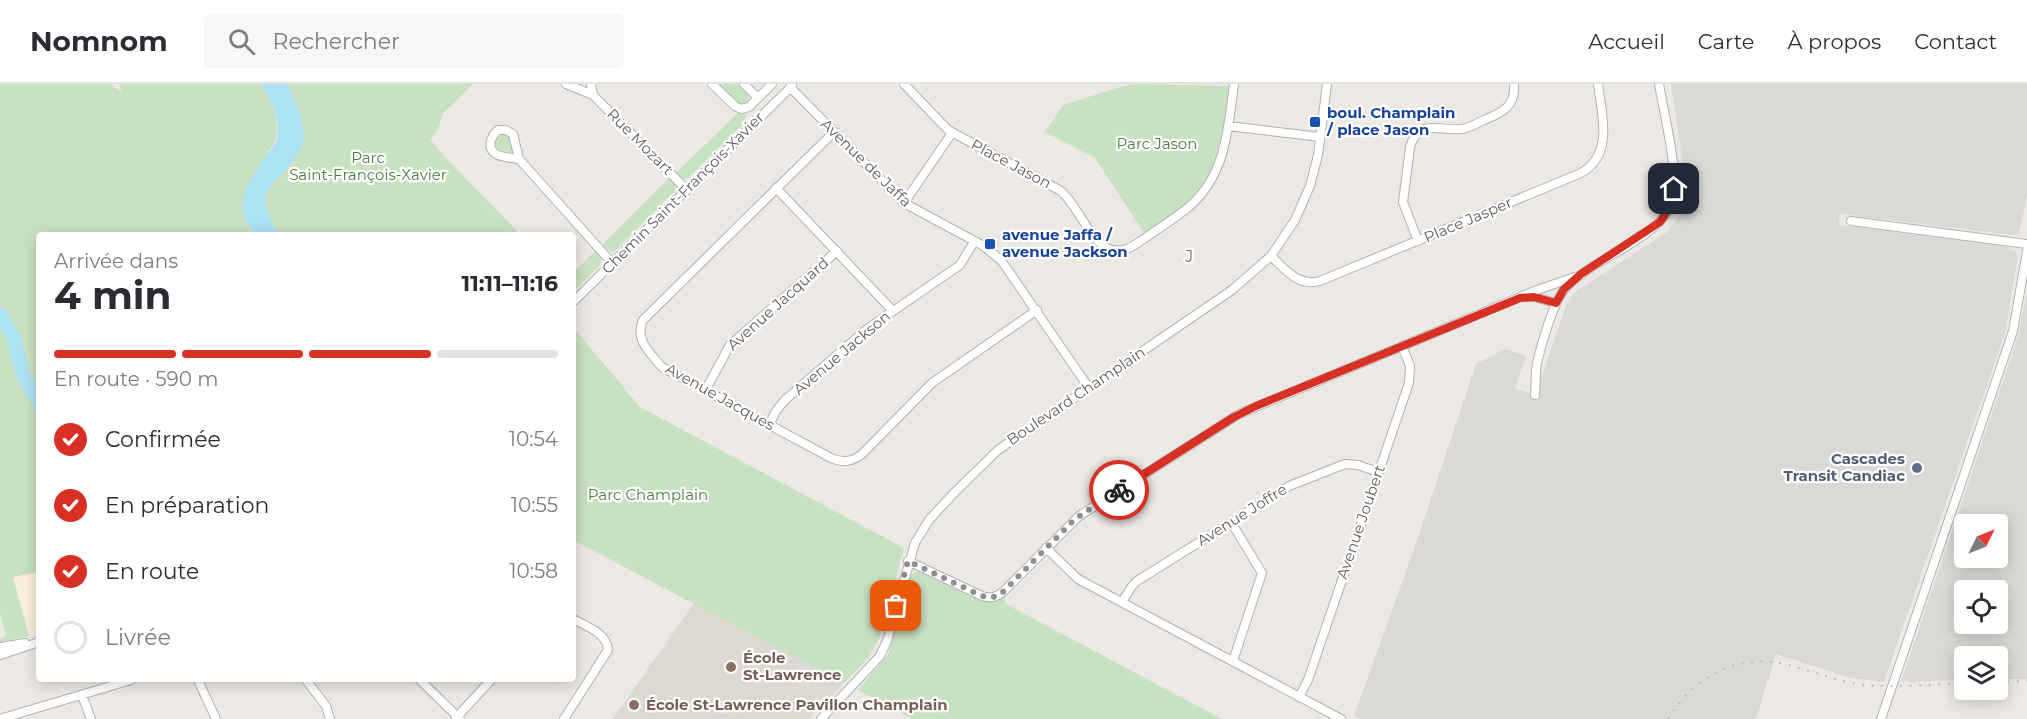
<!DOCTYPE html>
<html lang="fr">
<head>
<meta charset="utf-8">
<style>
	body { margin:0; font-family:Montserrat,sans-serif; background:#f7f7f7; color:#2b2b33; height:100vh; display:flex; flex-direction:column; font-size:22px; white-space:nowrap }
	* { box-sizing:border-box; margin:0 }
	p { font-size:20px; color:#7c7c81 }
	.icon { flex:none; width:33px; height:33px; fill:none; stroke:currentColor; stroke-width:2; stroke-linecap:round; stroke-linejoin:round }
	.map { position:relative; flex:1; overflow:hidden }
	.details { position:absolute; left:36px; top:148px; width:540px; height:450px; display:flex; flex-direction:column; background:#fff; border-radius:6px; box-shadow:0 3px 15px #0003 }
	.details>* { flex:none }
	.needle { width:39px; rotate:47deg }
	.buttons { position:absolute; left:1954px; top:430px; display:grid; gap:12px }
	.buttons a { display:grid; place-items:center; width:54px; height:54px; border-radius:6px; background:#fff; box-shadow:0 3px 15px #0003; font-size:30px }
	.pin { position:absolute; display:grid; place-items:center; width:51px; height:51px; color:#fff; margin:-26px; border-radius:12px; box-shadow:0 3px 9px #0006 }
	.courier { position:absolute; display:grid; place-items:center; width:60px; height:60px; margin:-30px; border:4px solid #d93025; border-radius:50%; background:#fff; color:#222; box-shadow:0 2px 8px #0007 }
	.head em { font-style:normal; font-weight:700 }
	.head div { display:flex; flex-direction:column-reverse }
	.head { display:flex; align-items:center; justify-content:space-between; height:102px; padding:0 18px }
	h1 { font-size:39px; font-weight:700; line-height:45px }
	.bar { display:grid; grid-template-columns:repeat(4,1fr); gap:9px 6px; align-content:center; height:72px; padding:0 18px }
	.bar i { height:8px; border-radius:4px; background:#e1e1e2 }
	.bar .current { background:#d93025 }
	.bar p { grid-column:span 4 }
	ol { padding:0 18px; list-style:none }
	li { display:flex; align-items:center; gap:18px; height:66px }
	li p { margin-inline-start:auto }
	li .icon { padding:6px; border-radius:50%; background:#d93025; color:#fff; stroke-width:4 }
	li:last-child { color:#7c7c81 }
	li i { width:33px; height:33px; border:3px solid #e1e1e2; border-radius:50% }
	header { display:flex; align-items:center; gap:36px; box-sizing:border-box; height:84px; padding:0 30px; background:#fff; border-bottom:2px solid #e1e1e2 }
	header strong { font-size:28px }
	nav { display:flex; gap:33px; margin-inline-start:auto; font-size:21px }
	.search { width:420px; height:54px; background:#f7f7f7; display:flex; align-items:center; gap:15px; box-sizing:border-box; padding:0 21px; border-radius:6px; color:#7c7c81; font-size:22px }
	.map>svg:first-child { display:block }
	.commercial { fill:#f9eedc }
	.industrial { fill:#dbd9d6; fill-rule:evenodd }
	.education { fill:#dcd9d2 }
	.green { fill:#c9e1c3 }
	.water { fill:#ade1f4 }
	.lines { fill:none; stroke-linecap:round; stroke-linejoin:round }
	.river { stroke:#ade1f4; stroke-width:14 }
	.minor-casing { stroke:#afb2b5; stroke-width:10 }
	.minor { stroke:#fff; stroke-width:8 }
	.rail { stroke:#b0b1b1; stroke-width:2; stroke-dasharray:1.5 8; stroke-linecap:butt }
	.done { stroke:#8e9090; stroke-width:6; stroke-dasharray:0 10.8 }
	.route { stroke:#d93025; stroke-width:8 }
	.transit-dot { fill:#1a4fb4; stroke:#fff; stroke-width:2 }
	.service-dot { fill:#5c6f8a; stroke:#fff; stroke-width:2 }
	.education-dot { fill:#8d6e63; stroke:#fff; stroke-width:2 }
	.labels { text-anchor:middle; stroke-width:4.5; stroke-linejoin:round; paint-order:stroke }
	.transit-label { font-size:15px; font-weight:bold; fill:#164399; stroke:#fff; text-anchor:start }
	.street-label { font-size:15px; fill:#5c6063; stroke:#fff }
	.park-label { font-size:15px; fill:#477e3f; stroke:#fff }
	.service-label { font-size:15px; font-weight:bold; fill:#4e5e75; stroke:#fff; text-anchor:end }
	.education-label { font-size:15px; font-weight:bold; fill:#785e54; stroke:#fff; text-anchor:start }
	.neighbourhood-label { font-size:16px; letter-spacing:1.5px; fill:#6d7274; stroke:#fff }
</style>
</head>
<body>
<header>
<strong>Nomnom</strong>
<div class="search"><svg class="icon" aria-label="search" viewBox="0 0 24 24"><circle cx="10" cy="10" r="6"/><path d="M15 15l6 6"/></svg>Rechercher</div>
<nav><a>Accueil</a><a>Carte</a><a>À propos</a><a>Contact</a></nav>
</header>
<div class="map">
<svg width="2027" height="635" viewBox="0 0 2027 635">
	<rect width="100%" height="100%" fill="#ece9e4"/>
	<path class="commercial" d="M39,488V550L29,552L13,493Z"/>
	<path class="industrial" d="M1671,0H2027V111L2019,150L2012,151L1840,130L1839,141L2008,163L2015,167L2018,172L2005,249L1884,598L1851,594L1776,570L1756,635H1362L1354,632L1413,468L1476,280L1505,265L1526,272L1515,304L1535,311L1567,219L1571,213L1578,206L1667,148L1679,133L1685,114V94Z
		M2027,208V595H1998V573H1965V596L1901,598L2018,253ZM1965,441H1998V474H1965ZM1965,507H1998V540H1965Z"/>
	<path class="education" d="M694,519L844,599L809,635H613Z"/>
	<path class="green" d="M0,0H110L121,8L120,0H261C274,21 288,49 267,69L251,144L256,151L39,152V488L13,493L29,552L0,558V554L6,553L0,529Z
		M287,0H473L443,29L438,46L430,55L447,75L521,151H280C275,146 272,139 269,131C268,127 265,121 265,117C264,102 298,79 303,59C307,40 294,17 287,0Z
		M718,0H737L748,11V17L745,20H739Z
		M1138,0L1229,2C1223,48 1223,86 1186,120C1173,131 1158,140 1144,149L1095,74L1045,48L1063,21L1123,2Z
		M738,29L746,30V34L740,40L742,41L688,94L682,95L676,89Z
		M503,50C513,52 512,61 513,69L500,66L496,63L495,56Z
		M669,94L675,100V107L615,167L612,168L602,161Z
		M596,166L601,175V180L573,208V189Z
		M573,243L640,323L904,464L879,555L868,574L844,599L573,456Z
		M920,487L981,516L992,518L1005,512L1006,520L1222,635H912L858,606L888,571L909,493L913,489Z"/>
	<path class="water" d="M261,0H287C295,16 307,40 303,59C298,79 264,102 265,117C265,121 268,127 269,131C272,139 275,146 280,151H256C252,145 244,135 243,127C241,108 256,86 266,72C268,68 273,65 275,61C284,39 272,18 261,0Z"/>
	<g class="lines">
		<path class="river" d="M0,230L14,254L23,291L39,319"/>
		<g class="minor-casing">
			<path id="minor" d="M566,0L593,11L591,0
				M712,0L735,22L741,25L749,23L772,0
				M744,0L758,14
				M904,0L948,46L1061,107C1077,121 1090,156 1107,164C1123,172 1136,160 1148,152C1162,142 1177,133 1190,122C1226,90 1228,45 1234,0
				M790,3L904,119L982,161L1001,176L1089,304
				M593,11L686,105
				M1228,42L1320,53
				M498,46H506L513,50L519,75C512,74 504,73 498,71C486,66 490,53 498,46Z
				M834,48L643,236C634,255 650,269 662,283L831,374C843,379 852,378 862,370L932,299L1037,226
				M519,75L612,179
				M776,104L893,227
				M904,119L952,49
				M1851,137L2027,160
				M1418,157L1403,118L1410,63C1419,33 1441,48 1462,45C1470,44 1477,39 1484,36C1502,29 1516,22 1514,0
				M1271,172C1286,186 1298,203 1320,197L1581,89C1614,70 1602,32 1598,0
				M1524,213H1534L1556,219
				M573,218L792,2
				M705,307L730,261L837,167
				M1535,311C1536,301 1535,290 1537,279C1541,262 1553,219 1564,206C1588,176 1662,154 1672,118C1680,91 1664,30 1659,0
				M769,341L776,327L785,316L867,245L960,181L974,158
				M1231,438L1262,489L1233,577
				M1046,464L1078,495L1341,635
				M908,477L982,512C991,515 998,513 1005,506L1079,432L1239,330L1537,206L1581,191
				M1122,518L1132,502L1137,497L1289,402L1345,380L1358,381L1378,388
				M0,563L25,559
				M0,571L39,558
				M198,596L216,635
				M306,596L326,622L330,635
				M420,596L460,635
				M82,611L91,635
				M1299,613L1308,596L1409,299L1410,282L1402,262
				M456,634L491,596
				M0,635L131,596
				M564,635L608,566C607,549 586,542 573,535
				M821,635L880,572L887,557L915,459L929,436L955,408L998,366L1232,206L1271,172L1295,136L1310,102L1318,71L1327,0
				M1881,635L2013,247L2027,167"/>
		</g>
		<use href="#minor" class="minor"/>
		<path class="rail" d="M1998,598L2027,597
			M1668,635C1694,592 1739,568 1788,581C1814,587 1838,598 1864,601C1897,604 1932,600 1965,599"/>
	</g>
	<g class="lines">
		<path class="done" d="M896,522L908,477L982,512C991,515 998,513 1005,506L1075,435L1119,406"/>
		<path class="route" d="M1119,406L1234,333L1256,322L1520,214L1534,213L1556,219L1564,205L1581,190L1660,138L1670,123L1674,105"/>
	</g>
	<g class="transit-dot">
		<rect x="1309" y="32" width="12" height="12" rx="3"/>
		<rect x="984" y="154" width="12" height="12" rx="3"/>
	</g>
	<circle class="service-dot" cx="1917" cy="384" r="6"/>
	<g class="education-dot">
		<circle cx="731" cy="583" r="6"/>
		<circle cx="634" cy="621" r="6"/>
	</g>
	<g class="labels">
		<g class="transit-label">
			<text x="1327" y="34">boul. Champlain<tspan x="1327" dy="17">/ place Jason</tspan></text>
			<text x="1002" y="156">avenue Jaffa /<tspan x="1002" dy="17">avenue Jackson</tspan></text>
		</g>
		<g class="street-label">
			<text transform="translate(640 58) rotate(45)" y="5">Rue Mozart</text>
			<text transform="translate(866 79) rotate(44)" y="5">Avenue de Jaffa</text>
			<text transform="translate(1011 80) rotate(28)" y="5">Place Jason</text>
			<text transform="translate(683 109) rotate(-45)" y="5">Chemin Saint-François-Xavier</text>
			<text transform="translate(1468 136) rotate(-23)" y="5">Place Jasper</text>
			<text transform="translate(778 220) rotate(-42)" y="5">Avenue Jacquard</text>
			<text transform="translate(842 269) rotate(-40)" y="5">Avenue Jackson</text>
			<text transform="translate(1076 312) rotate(-34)" y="5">Boulevard Champlain</text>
			<text transform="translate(720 313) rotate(29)" y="5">Avenue Jacques</text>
			<text transform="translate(1242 431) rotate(-32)" y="5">Avenue Joffre</text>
			<text transform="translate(1361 438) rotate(-71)" y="5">Avenue Joubert</text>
		</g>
		<g class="park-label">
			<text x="1157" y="65">Parc Jason</text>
			<text x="368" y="79">Parc<tspan x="368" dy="17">Saint-François-Xavier</tspan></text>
			<text x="648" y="416">Parc Champlain</text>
		</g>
		<g class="service-label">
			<text x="1905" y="380">Cascades<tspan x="1905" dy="17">Transit Candiac</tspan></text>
		</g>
		<g class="education-label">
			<text x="743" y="579">École<tspan x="743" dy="17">St-Lawrence</tspan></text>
			<text x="646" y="626">École St-Lawrence Pavillon Champlain</text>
		</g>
		<g class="neighbourhood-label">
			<text x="1190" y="178">J</text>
		</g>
	</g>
</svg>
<div class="buttons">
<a><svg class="needle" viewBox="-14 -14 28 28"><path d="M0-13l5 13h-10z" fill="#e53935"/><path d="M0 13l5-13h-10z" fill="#7c7c81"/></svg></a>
<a><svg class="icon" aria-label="locate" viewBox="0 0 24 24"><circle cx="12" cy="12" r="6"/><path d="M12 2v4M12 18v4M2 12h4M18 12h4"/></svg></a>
<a><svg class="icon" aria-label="layers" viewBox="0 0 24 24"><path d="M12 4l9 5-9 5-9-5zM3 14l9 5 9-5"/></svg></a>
</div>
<div class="pin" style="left:896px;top:522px;background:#ea580c"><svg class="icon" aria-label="bag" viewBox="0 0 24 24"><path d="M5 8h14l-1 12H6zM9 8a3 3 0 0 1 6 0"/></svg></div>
<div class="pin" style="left:1674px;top:105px;background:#1f2937"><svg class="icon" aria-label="home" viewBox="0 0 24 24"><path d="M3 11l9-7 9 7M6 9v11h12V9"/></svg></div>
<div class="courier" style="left:1119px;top:406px"><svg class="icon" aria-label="bike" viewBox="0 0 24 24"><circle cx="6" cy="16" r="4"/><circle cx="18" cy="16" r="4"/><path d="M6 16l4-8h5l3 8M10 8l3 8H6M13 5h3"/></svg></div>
<section class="details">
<div class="head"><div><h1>4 min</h1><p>Arrivée dans</p></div><em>11:11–11:16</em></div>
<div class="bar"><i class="current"></i><i class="current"></i><i class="current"></i><i></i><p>En route · 590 m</p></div>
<ol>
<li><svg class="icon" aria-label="check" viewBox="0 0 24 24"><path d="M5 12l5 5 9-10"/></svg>Confirmée<p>10:54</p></li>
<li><svg class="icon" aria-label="check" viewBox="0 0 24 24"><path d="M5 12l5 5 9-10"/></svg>En préparation<p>10:55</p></li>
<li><svg class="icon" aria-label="check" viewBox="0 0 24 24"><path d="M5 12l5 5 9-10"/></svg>En route<p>10:58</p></li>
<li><i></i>Livrée</li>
</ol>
</section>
</div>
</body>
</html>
